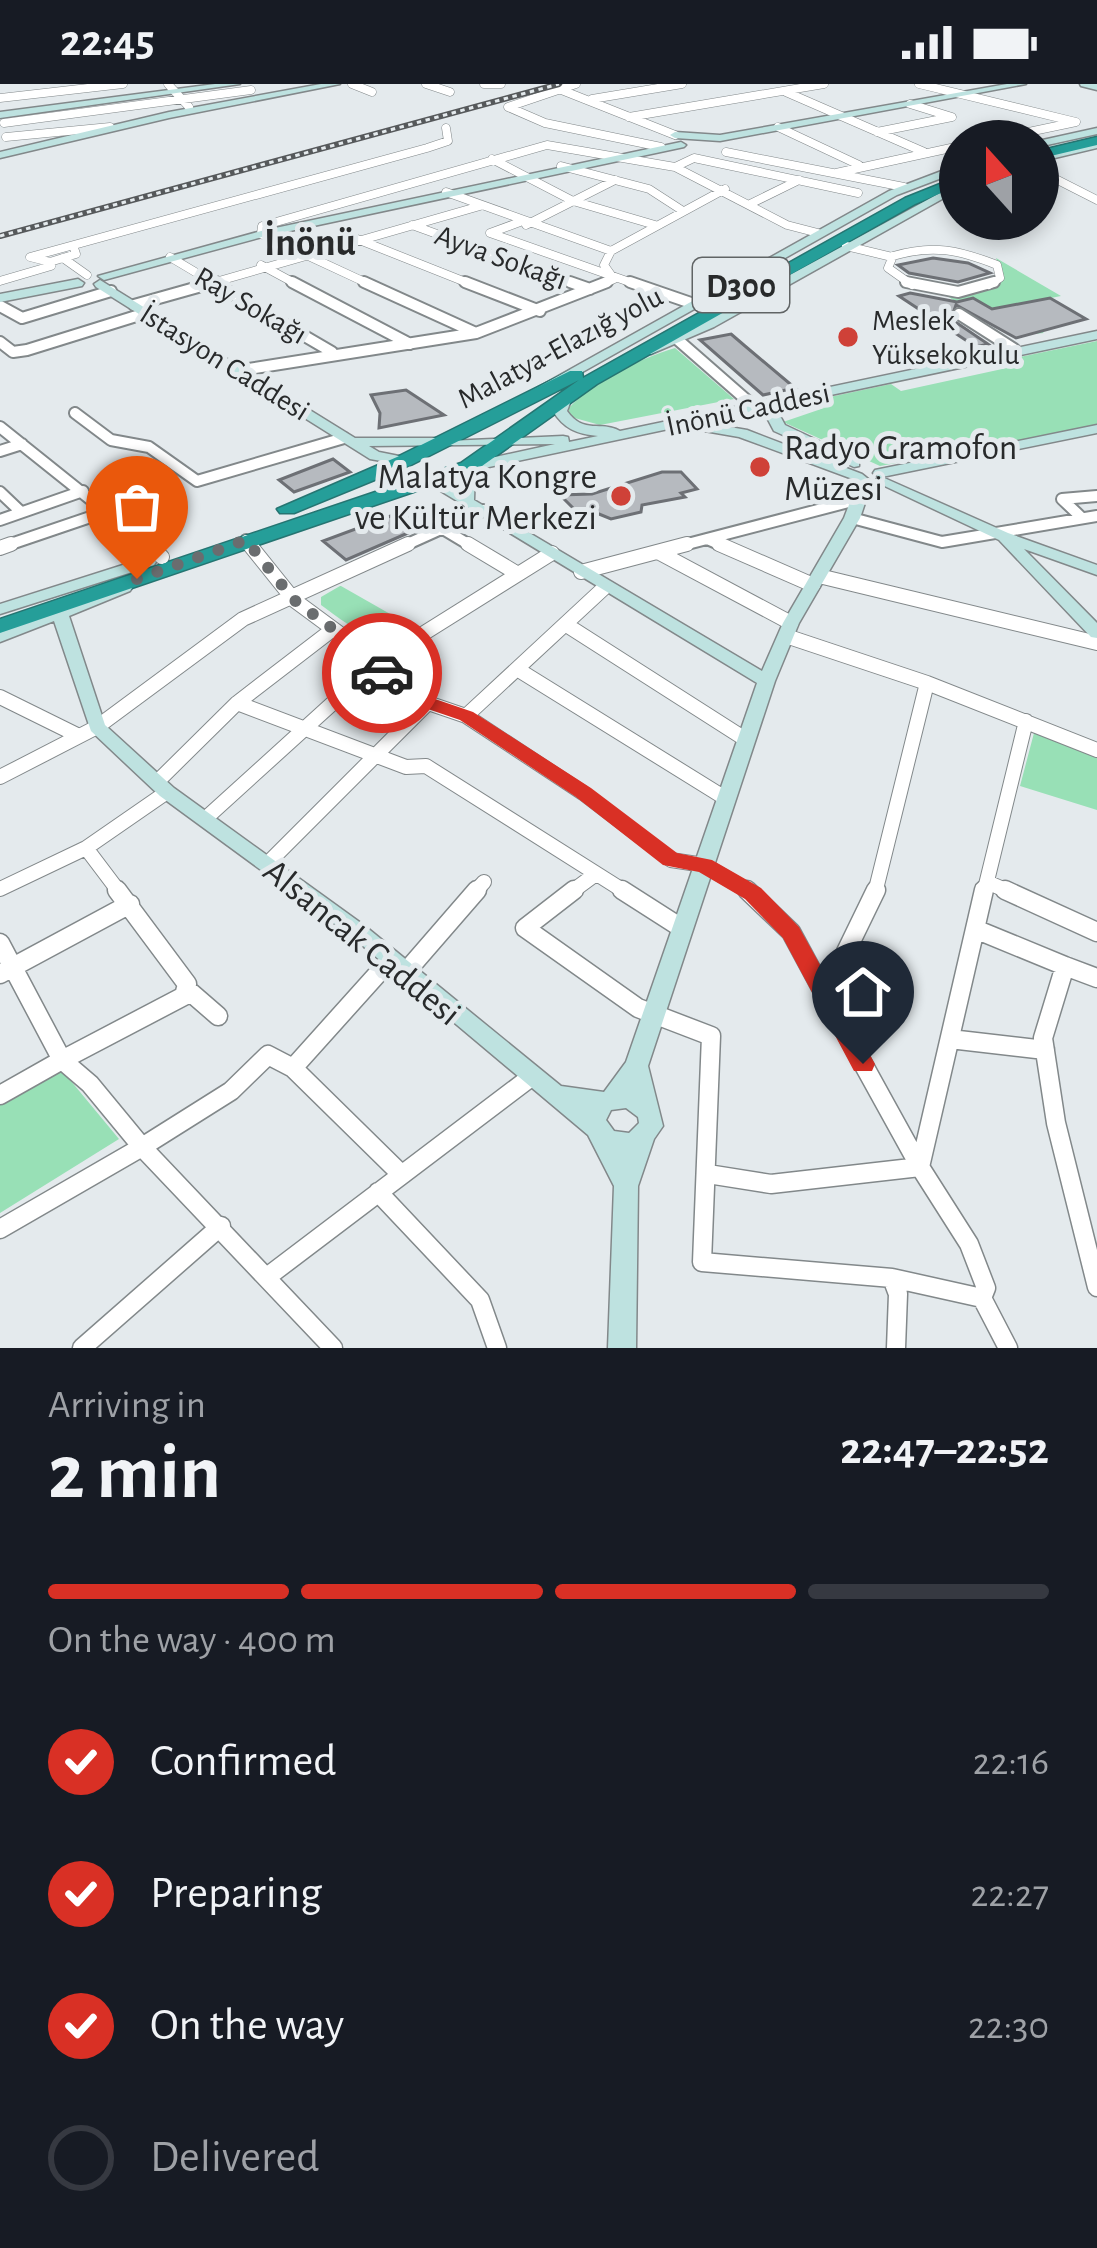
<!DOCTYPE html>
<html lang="en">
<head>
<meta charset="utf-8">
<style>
	body { margin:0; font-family:"Alegreya Sans",sans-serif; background:#242831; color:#f1f3f6; height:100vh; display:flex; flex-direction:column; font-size:45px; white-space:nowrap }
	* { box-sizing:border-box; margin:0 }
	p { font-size:39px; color:#9ea1a6 }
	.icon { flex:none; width:66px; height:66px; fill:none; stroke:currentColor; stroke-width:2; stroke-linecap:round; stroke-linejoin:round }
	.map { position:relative; height:1264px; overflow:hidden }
	.details { display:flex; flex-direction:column; background:#171b24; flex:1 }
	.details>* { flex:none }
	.needle { width:78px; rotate:339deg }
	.tools { position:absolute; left:939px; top:36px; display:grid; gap:24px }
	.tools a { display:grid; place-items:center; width:120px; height:120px; border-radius:50%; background:#171b24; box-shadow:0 6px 18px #0003; font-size:60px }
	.pin { position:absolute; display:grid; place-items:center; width:102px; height:102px; color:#fff; margin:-123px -51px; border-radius:50% 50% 50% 0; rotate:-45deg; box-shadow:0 0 12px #0007 }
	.pin .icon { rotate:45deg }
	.courier { position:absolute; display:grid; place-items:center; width:120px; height:120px; margin:-60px; border:9px solid #d93025; border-radius:50%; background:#fff; color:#222; box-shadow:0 3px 15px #0007 }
	.head em { font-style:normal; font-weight:700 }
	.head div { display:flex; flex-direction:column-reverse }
	.head { display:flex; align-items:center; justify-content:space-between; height:204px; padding:0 48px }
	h1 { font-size:78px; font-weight:700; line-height:90px }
	.bar { display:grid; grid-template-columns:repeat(4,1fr); gap:18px 12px; align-content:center; height:144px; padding:0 48px }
	.bar i { height:15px; border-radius:9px; background:#363941 }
	.bar .selected { background:#d93025 }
	.bar p { grid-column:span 4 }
	ol { padding:0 48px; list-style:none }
	li { display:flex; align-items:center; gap:36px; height:132px }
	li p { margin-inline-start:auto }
	li .icon { padding:12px; border-radius:50%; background:#d93025; color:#fff; stroke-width:4 }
	li:last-child { color:#9ea1a6 }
	li i { width:66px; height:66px; border:6px solid #363941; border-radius:50% }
	.status { display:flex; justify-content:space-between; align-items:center; height:84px; padding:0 60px; background:#171b24; direction:ltr }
	.status svg { height:33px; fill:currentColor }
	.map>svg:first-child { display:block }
	.green { fill:#98e0b6 }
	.building { fill:#b6babf; stroke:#6d7075; stroke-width:3 }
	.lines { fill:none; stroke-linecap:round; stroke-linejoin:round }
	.street-far3-casing { stroke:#82888a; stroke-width:9 }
	.street-far2-casing { stroke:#82888a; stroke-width:14 }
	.street-far1-casing { stroke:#82888a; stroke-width:16 }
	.street-casing { stroke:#82888a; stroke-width:21 }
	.secondary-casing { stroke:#82888a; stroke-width:3 }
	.highway-casing { stroke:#267572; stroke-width:3 }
	.street-far3 { stroke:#fff; stroke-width:8 }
	.street-far2 { stroke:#fff; stroke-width:10 }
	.street-far1 { stroke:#fff; stroke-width:14 }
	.street { stroke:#fff; stroke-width:18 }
	.secondary { fill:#bee2e0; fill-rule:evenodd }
	.highway { fill:#259e99; fill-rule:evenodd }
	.rail-casing { stroke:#56595b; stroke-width:6 }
	.rail { stroke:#e4eaed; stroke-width:3; stroke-dasharray:4.5; stroke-linecap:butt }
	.route { fill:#d93025 }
	.done { stroke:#6a6d6f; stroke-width:12; stroke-dasharray:0 21.6 }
	.poi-dot { fill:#cf4138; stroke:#e4eaed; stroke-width:4.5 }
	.labels { text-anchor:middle; stroke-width:10; stroke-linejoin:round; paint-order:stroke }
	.far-street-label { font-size:30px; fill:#282a2b; stroke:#e4eaed }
	.far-poi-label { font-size:30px; fill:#282a2b; stroke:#e4eaed; text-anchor:start }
	.shield { fill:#e4eaed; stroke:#606465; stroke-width:3 }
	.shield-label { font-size:33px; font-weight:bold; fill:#282a2b }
	.poi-label { font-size:36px; fill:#282a2b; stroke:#e4eaed; text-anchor:start }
	.street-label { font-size:36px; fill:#282a2b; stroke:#e4eaed }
	.far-district-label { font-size:39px; font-weight:bold; fill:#282a2b; stroke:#e4eaed }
</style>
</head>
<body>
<div class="status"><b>22:45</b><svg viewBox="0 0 49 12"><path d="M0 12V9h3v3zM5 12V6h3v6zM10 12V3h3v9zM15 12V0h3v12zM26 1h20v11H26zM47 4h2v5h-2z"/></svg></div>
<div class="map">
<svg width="1097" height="1264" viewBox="0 0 1097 1264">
	<rect width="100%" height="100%" fill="#e4eaed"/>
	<path class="green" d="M996,174L1061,212L1005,223L1044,249L1034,250L978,217L959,220L946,211L1003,194Z
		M1097,257V342L880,382L783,338L830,322L790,330L792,321L891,300L901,307L1016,282L1010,275Z
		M675,264L734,315L600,341L571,333L568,325C595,295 637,276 675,264Z
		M340,502H341L413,543C375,565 353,544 321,521V513Z
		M1034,649L1097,674V726L1020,702Z
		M61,985L119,1055L0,1129V1020Z"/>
	<path class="building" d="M933,174L968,179L990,189L958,198L909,189L898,181Z
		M910,209L957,218L973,214L992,225L1050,214L1086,235L1016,254L956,221L951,235L988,260L976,263L899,212Z
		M731,250L745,262L795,304L763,311L700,256Z
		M406,306L444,331L379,344L380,329L371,311Z
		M333,375L350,388L294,408L279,396Z
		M662,388H681L697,405L681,409L685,413L642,421L641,428L611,435L599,430L586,437L560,411L592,410Z
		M412,424L431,439L346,476L323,457Z"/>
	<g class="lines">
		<g class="street-far3-casing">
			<path id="street-far3" d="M168,0L189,23
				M352,0L372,8
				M426,0L450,8
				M484,0H501
				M576,0L508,23L545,39L661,63
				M919,0L1076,38L986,57
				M559,5L675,51
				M786,8L924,68
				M0,14L123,0
				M592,15L682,0
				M629,33L824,0
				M4,39L251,6
				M778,43L859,81
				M877,48L952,33L910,20
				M6,53L110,43
				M726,68L904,103
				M492,75L573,117L655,141
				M561,82L649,105L683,127
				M675,83L694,74L858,109
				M1038,86L1097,116
				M836,89L960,62
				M446,108L611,167
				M750,120L799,96
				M520,138L490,149L638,201
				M412,141L578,201
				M526,141L615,96
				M357,155L473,201
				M846,162L892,173
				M74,164L76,170L50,178L30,173L427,64L448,57L446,44
				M170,173L217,201
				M63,174L87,191
				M261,181L298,201
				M0,197L51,182
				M205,201L480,122
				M371,201L261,150L262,142L547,61L675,83L787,141L818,149
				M600,201L614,195L604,181L611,167L725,105
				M912,201L888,184L893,172C933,160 959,166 997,181L1000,194L989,201"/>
		</g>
		<g class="street-far2-casing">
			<path id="street-far2" d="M212,198L332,268
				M292,198L410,260
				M364,198L476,249
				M465,198L540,227
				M570,198L590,205
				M630,198L691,219
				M906,198L958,208L994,198
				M134,221L216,198
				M0,222L22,234L111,207
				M959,230L1014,265
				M678,256L750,319
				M0,258L13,268L27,266L146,229
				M236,287L476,249L607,198
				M75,329L111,356L149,363L197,397L344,354
				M0,343L150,463
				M0,367L22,360
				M0,408L21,428
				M852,434L942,458L1097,432
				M1082,434L1062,415L1097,412
				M0,436L83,407
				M443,445L473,463
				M707,455L726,463
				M246,456L252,463
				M2,463L108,427
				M401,463L483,426
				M676,463L860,415"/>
		</g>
		<g class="street-far1-casing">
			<path id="street-far1" d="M146,460L162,473
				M249,460L294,516L378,578L379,587L428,619L466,632L583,709L671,776L704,781L752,809
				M468,460L518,490
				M719,460L813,501
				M0,464L11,460
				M658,468L791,539
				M581,488L687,460
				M819,492L1097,559
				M565,540L745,655
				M786,552L927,599L1097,666
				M517,585L725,714
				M0,613L79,652
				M237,619L406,683L426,682L627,809
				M466,632L604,504
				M0,693L97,643L243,535L408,460
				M157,698L237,619L332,546
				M205,735L378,578L552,469
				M86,764L120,809
				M268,779L428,619
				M987,798L1012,809
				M0,805L86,764L167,708
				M474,809L484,798
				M570,809L593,792
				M875,809L927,599
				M984,809L1026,637"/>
		</g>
		<g class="street-casing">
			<path id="street" d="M117,806L187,900L184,912L62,976L90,1000L142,1063L231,1007L268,971L293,984
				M574,806L525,844L638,924L711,952L702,1178L892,1194L898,1210L896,1264
				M622,806L683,845
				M747,806L791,848L825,911
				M984,806L975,845L1065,882L1043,954L1056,1039L1097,1203
				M1005,806L1097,848
				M975,845L920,1083L969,1160L986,1204L982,1214L1008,1264
				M0,859L62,976L0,1011
				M390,876L293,984L402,1091
				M1065,882L1097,894
				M405,889L477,806
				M0,890L130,820
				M188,906L218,932
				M950,955L1045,966
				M708,1090L771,1100L920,1083L825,911L876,806
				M378,1108L480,1216L497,1264
				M0,1145L142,1063L333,1264
				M267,1193L531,993
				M892,1194L982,1214
				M82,1264L221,1142"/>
		</g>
		<g class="secondary-casing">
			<path id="secondary" d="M215,0H240L0,34V28Z
				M321,0H340L169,34L0,74V68L169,28Z
				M1007,0H1026L720,57L675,54L670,51L675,48L720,51Z
				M1080,0H1097V6L1081,2Z
				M1097,44V50L1038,63V57Z
				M681,58L686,61L684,63L262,153L104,196L98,192L261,147Z
				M1097,58V64L1038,78V72Z
				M960,80V87L897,111L531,317L526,318L519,314L889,107Z
				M960,98V105L714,243L651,270L640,267L706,237Z
				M78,195L84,199L82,202L0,218V210Z
				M100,196L355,354H442L448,357L563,352L568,353L569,358L598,352C577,350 564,345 553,327L560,311L565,310L572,314L567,327C584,351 601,336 620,347L1097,247V255L788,320L779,330L785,341L859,376V382L854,383L774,347L765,330L770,324L701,338L747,346L862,390L872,398L860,434L799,539L775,597L648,982L663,1042L654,1055L638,1102L636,1264H608L614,1102L588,1051L351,852L160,712L91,647L54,537L0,558V547L51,527L52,520L58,518L65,521L118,501H130L132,504L130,507L69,532L105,641L174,704L365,842L561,1002L604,1008L626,978L757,599L411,389L413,386H423L460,408L463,380L555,360L369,362L379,368L409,374L411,377L404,381L370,375L96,203L94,200ZM692,340L693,345L739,353L858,397L844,434L783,539L762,587L474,416L475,386ZM626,1024L638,1033L639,1039L629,1049L614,1047L606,1036L611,1026Z
				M1097,341V349L882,393L1008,449L1097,481V491L1024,465L1097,539V554L1091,553L999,456L874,397L879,393L873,389L875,386Z
				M148,473L154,475L156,478L154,481L0,530V520Z"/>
		</g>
		<g class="highway-casing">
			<path id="highway" d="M1097,53V61L1038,75V67Z
				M960,92V101L915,120L597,300L475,387L0,549V535L461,379L579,296L411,381L294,429H280L277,425L397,373L570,287H582L583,294L905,114Z"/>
		</g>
		<use href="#street-far3" class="street-far3"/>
		<use href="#street-far2" class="street-far2"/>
		<use href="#street-far1" class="street-far1"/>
		<use href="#street" class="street"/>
		<use href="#secondary" class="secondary"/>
		<use href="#highway" class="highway"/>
		<g class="rail-casing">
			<path id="rail" d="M0,152L559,0"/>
		</g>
		<use href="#rail" class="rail"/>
	</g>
	<path class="route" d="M375,585H389L435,615L473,628L591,704L677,769L712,776L761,804L799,843L875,980L872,987H854L783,854L745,815L699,788L663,781L576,713L460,636L422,623L375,593Z"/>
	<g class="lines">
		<path class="done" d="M137,495L246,456L294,516L378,578L382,589"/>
	</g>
	<g class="poi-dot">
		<circle cx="848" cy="253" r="12"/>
		<circle cx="760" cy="383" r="12"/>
		<circle cx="621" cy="412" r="12"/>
	</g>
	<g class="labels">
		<g class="far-street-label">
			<text transform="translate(501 173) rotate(20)" y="10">Ayva Sokağı</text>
			<text transform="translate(251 221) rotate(30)" y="10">Ray Sokağı</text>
			<text transform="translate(560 263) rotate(-28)" y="10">Malatya-Elazığ yolu</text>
			<text transform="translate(225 278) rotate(32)" y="10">İstasyon Caddesi</text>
			<text transform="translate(748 325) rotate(-12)" y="10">İnönü Caddesi</text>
		</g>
		<g class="far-poi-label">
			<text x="872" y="246">Meslek<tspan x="872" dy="34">Yüksekokulu</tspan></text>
		</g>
		<rect class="shield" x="693" y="174" width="96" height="54" rx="9"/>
		<g class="shield-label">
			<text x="741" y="213">D300</text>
		</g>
		<g class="poi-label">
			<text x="784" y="375">Radyo Gramofon<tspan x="784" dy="41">Müzesi</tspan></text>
			<text x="597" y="404" text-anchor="end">Malatya Kongre<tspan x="597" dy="41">ve Kültür Merkezi</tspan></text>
		</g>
		<g class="street-label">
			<text transform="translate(363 857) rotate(39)" y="13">Alsancak Caddesi</text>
		</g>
		<g class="far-district-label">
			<text x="310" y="171">İnönü</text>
		</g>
	</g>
</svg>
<div class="tools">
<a><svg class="needle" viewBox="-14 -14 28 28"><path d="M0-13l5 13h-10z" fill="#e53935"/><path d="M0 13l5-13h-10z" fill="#9ea1a6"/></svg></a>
</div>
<div class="pin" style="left:137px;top:495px;background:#ea580c"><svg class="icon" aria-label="bag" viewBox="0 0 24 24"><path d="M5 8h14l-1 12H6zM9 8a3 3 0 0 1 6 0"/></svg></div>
<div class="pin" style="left:863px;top:980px;background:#1f2937"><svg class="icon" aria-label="home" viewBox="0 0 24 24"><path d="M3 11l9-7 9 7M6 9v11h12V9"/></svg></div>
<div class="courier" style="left:382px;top:589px"><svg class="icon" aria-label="car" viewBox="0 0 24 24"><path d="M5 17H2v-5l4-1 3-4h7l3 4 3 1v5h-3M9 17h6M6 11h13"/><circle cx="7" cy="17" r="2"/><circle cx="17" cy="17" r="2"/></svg></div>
</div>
<section class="details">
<div class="head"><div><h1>2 min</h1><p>Arriving in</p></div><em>22:47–22:52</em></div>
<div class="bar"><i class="selected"></i><i class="selected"></i><i class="selected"></i><i></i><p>On the way · 400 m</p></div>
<ol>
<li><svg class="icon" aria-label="check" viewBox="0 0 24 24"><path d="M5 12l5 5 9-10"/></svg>Confirmed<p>22:16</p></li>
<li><svg class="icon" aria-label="check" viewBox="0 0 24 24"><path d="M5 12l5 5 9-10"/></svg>Preparing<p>22:27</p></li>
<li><svg class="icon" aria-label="check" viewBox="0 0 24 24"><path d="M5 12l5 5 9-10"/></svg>On the way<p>22:30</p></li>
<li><i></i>Delivered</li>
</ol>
</section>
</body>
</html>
